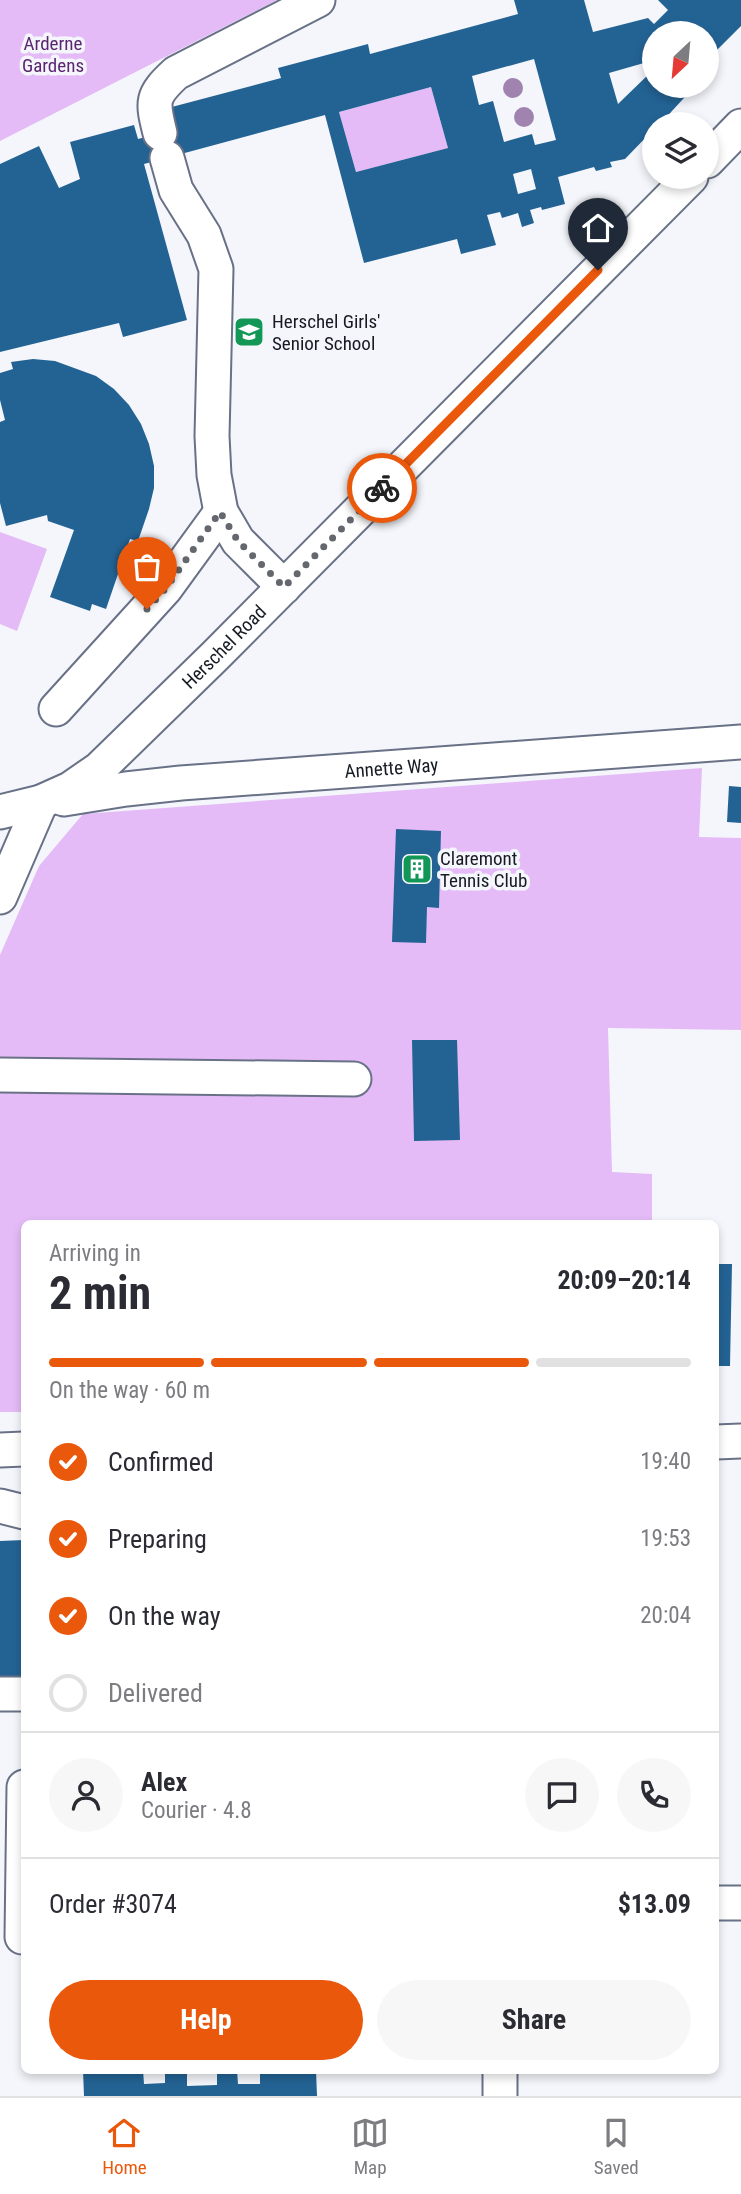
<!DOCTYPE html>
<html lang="en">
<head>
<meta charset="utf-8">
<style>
	body { margin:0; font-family:"Roboto Condensed",sans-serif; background:#f7f7f7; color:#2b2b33; height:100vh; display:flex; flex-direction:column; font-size:26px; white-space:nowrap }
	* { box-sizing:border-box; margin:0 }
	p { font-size:23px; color:#7c7c81 }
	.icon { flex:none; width:38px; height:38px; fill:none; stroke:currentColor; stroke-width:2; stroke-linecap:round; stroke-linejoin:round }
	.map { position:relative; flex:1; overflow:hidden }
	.side { position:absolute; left:21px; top:1220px; width:698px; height:854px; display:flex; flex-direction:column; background:#fff; border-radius:10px; box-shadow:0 4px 10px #0003 }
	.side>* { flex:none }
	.needle { width:46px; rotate:206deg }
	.buttons { position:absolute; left:642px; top:21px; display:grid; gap:14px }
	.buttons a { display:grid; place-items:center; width:77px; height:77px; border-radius:50%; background:#fff; box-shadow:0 4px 10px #0003; font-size:35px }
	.pin { position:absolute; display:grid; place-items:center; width:60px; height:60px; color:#fff; margin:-72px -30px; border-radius:50% 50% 50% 0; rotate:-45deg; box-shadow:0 0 7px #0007 }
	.pin .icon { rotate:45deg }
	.courier { position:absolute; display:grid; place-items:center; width:70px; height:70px; margin:-35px; border:5px solid #ea580c; border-radius:50%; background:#fff; color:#222; box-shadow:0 2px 9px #0007 }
	.overview em { font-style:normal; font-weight:700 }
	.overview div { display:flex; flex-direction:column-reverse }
	.overview { display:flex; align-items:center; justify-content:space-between; height:119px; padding:0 28px }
	h1 { font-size:46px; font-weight:700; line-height:52px }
	.bar { display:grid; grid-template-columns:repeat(4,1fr); gap:10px 7px; align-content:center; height:84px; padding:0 28px }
	.bar i { height:9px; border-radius:5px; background:#e1e1e2 }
	.bar .active { background:#ea580c }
	.bar p { grid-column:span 4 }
	.line { display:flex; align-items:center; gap:18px; padding:0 28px; border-top:2px solid #e1e1e2 }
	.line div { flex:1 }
	.round { display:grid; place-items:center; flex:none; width:74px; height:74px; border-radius:37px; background:#f7f7f7 }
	ol { padding:0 28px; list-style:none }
	li { display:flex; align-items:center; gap:21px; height:77px }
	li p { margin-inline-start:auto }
	li .icon { padding:7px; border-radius:50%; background:#ea580c; color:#fff; stroke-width:4 }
	li:last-child { color:#7c7c81 }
	li i { width:38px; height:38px; border:4px solid #e1e1e2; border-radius:50% }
	.cta { display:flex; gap:14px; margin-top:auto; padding:14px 28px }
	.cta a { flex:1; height:80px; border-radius:42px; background:#ea580c; color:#fff; font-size:28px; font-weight:700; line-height:80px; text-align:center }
	.cta a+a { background:#f7f7f7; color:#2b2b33 }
	.tabs { display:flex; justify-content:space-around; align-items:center; height:98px; border-top:2px solid #e1e1e2; background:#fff; font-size:19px; color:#7c7c81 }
	.tabs a { display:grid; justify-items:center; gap:4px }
	.tabs .active { color:#ea580c }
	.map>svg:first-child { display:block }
	.green { fill:#e4bbf7 }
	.building { fill:#236394; fill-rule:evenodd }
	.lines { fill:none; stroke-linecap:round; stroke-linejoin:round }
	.minor-casing { stroke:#697187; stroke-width:37 }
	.minor { stroke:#fff; stroke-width:33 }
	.tree { fill:#a083af }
	.done { stroke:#64676e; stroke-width:7; stroke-dasharray:0 12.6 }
	.route { stroke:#ea580c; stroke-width:9 }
	.labels { text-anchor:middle; stroke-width:7; stroke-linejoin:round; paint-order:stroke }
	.park-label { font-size:19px; fill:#5b2571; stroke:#f4f6fb }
	.poi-label { font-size:19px; fill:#161a22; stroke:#f4f6fb; text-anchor:start }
	.street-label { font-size:19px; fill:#161a22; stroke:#f4f6fb }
</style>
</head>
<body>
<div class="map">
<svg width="741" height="2096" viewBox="0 0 741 2096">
	<rect width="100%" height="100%" fill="#f4f6fb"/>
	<path class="green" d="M0,0H277L0,141Z
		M431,87L448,148L356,172L339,112Z
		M0,532L47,549L17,631L0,624Z
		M702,768L699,837L741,838V1030L608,1028L612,1172L652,1174V1223H24V1412H0V955L39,866L83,814Z"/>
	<path class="building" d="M514,0H584L593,32L648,18L654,24L668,10L658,0H741V26L713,54L707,49V33H654V86H695L660,124H654V129L625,159L610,162L612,167L596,171L594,167L558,177L565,204L542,210L541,207L530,210L534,223L522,227L518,213L502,218L500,212L487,215L496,245L461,254L457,239L364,263L325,115L144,164L187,320L123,337L119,323L0,352V164L39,146L59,188L80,179L70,142L134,125L138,139L161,133L172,139L177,138L168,108L281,78L278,68L368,44L370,54L518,14ZM534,59L556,140L535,145L532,134L504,142L493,101L479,105L472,76ZM644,63L652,71L618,104L609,73ZM431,87L448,148L356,172L339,112ZM531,169L536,189L518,194L513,174Z
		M33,359L55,361L96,376L114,389L129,405L141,424L149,444L154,466V488L149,509L138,541L130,539L106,609L92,604L90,611L50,597L74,530L48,521L47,515L6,526L0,503V422L5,420L0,400V373L13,369L11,362Z
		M729,786L741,787V823L727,822Z
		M396,829L441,831L439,908L427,907L426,943L392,942Z
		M412,1040H457L460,1140L414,1141Z
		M716,1264H732L730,1366H716Z
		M24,1540V1683L0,1684V1541Z
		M83,2070H143L144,2084L165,2083V2070H187V2086L217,2085V2070H237L238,2084H260V2070H316L317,2096H84Z"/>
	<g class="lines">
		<g class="minor-casing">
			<g id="minor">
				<path d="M160,133C152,101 151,96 176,73L318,0"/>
				<path d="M167,158L176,190L204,235L216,269L212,436L214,475L221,512L238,541L284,587"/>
				<path d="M707,161L741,126"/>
				<path d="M56,709L165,589L221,512"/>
				<path id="s1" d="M64,799L126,789L181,783L741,742"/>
				<path id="s2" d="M0,812L41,802L70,789L99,769L215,656L691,177"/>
				<path d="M0,897L41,802"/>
				<path d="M0,1075L354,1079"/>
				<path d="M716,1442L741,1441"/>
				<path d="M0,1450L24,1449"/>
				<path d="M0,1506L24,1512"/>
				<path d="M0,1694H24"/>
				<path d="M716,1903H741"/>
				<path d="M22,1937L24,1787"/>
				<path d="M500,2096V2070"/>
			</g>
		</g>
		<use href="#minor" class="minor"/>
	</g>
	<g class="tree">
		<circle cx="513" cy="88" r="10"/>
		<circle cx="524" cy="117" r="10"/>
	</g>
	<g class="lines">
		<path class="done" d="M147,609L165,589L220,512L238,541L284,587L382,488"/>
		<path class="route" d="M382,488L598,270"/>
	</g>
	<defs>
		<g id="school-square" transform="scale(1.575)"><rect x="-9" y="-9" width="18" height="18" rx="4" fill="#129757" stroke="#f4f6fb"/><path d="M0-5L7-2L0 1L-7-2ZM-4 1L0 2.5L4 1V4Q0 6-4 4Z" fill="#fff"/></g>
		<g id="building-square" transform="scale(1.575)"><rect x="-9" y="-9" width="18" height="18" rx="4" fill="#129757" stroke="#f4f6fb"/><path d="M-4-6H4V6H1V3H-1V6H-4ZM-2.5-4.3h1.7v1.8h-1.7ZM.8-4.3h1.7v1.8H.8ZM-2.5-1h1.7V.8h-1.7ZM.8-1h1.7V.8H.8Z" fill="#fff"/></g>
	</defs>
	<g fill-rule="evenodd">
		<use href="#school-square" x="249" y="332"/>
		<use href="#building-square" x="417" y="869"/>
	</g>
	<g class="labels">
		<g class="park-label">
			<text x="53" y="50">Arderne<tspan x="53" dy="22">Gardens</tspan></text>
		</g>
		<g class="poi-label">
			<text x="272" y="328">Herschel Girls'<tspan x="272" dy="22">Senior School</tspan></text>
			<text x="440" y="865">Claremont<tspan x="440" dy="22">Tennis Club</tspan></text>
		</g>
		<g class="street-label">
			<text dy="7" stroke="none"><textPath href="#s2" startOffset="284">Herschel Road</textPath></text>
			<text dy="7" stroke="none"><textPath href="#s1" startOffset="329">Annette Way</textPath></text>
		</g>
	</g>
</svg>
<div class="buttons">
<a><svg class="needle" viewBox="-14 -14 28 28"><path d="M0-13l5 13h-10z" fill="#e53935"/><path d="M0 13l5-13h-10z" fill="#7c7c81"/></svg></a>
<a><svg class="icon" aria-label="layers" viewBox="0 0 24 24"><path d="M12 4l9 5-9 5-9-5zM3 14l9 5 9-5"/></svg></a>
</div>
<div class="pin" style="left:147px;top:609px;background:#ea580c"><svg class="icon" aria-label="bag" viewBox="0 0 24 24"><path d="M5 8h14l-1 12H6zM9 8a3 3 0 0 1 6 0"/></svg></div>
<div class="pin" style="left:598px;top:270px;background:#1f2937"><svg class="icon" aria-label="home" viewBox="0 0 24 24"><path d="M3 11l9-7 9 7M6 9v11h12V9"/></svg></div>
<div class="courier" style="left:382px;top:488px"><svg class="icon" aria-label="bike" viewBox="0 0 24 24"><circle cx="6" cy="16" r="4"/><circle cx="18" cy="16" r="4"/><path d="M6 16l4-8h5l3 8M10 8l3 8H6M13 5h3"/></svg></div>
<section class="side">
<div class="overview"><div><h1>2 min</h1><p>Arriving in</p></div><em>20:09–20:14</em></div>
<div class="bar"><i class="active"></i><i class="active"></i><i class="active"></i><i></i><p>On the way · 60 m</p></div>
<ol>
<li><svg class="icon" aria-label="check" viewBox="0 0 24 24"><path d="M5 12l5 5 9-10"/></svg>Confirmed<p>19:40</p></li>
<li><svg class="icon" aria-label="check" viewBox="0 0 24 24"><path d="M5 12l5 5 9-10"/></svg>Preparing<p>19:53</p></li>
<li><svg class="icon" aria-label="check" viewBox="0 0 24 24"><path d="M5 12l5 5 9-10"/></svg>On the way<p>20:04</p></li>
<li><i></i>Delivered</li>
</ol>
<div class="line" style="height:126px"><a class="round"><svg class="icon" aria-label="person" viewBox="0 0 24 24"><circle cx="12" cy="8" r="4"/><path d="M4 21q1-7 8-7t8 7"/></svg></a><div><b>Alex</b><p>Courier · 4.8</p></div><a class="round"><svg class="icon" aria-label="chat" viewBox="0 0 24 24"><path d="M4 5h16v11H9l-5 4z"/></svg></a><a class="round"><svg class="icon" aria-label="phone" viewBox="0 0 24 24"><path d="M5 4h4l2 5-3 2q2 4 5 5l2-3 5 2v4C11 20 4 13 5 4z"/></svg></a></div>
<div class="line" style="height:91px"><div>Order #3074</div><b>$13.09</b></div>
<div class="cta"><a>Help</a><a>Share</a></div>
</section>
</div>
<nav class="tabs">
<a class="active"><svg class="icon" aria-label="home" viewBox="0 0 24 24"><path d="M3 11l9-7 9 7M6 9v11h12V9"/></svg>Home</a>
<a><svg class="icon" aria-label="map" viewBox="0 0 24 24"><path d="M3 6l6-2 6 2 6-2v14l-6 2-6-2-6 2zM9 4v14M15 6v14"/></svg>Map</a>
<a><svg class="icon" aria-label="saved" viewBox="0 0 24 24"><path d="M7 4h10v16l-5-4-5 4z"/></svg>Saved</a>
</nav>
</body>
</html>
